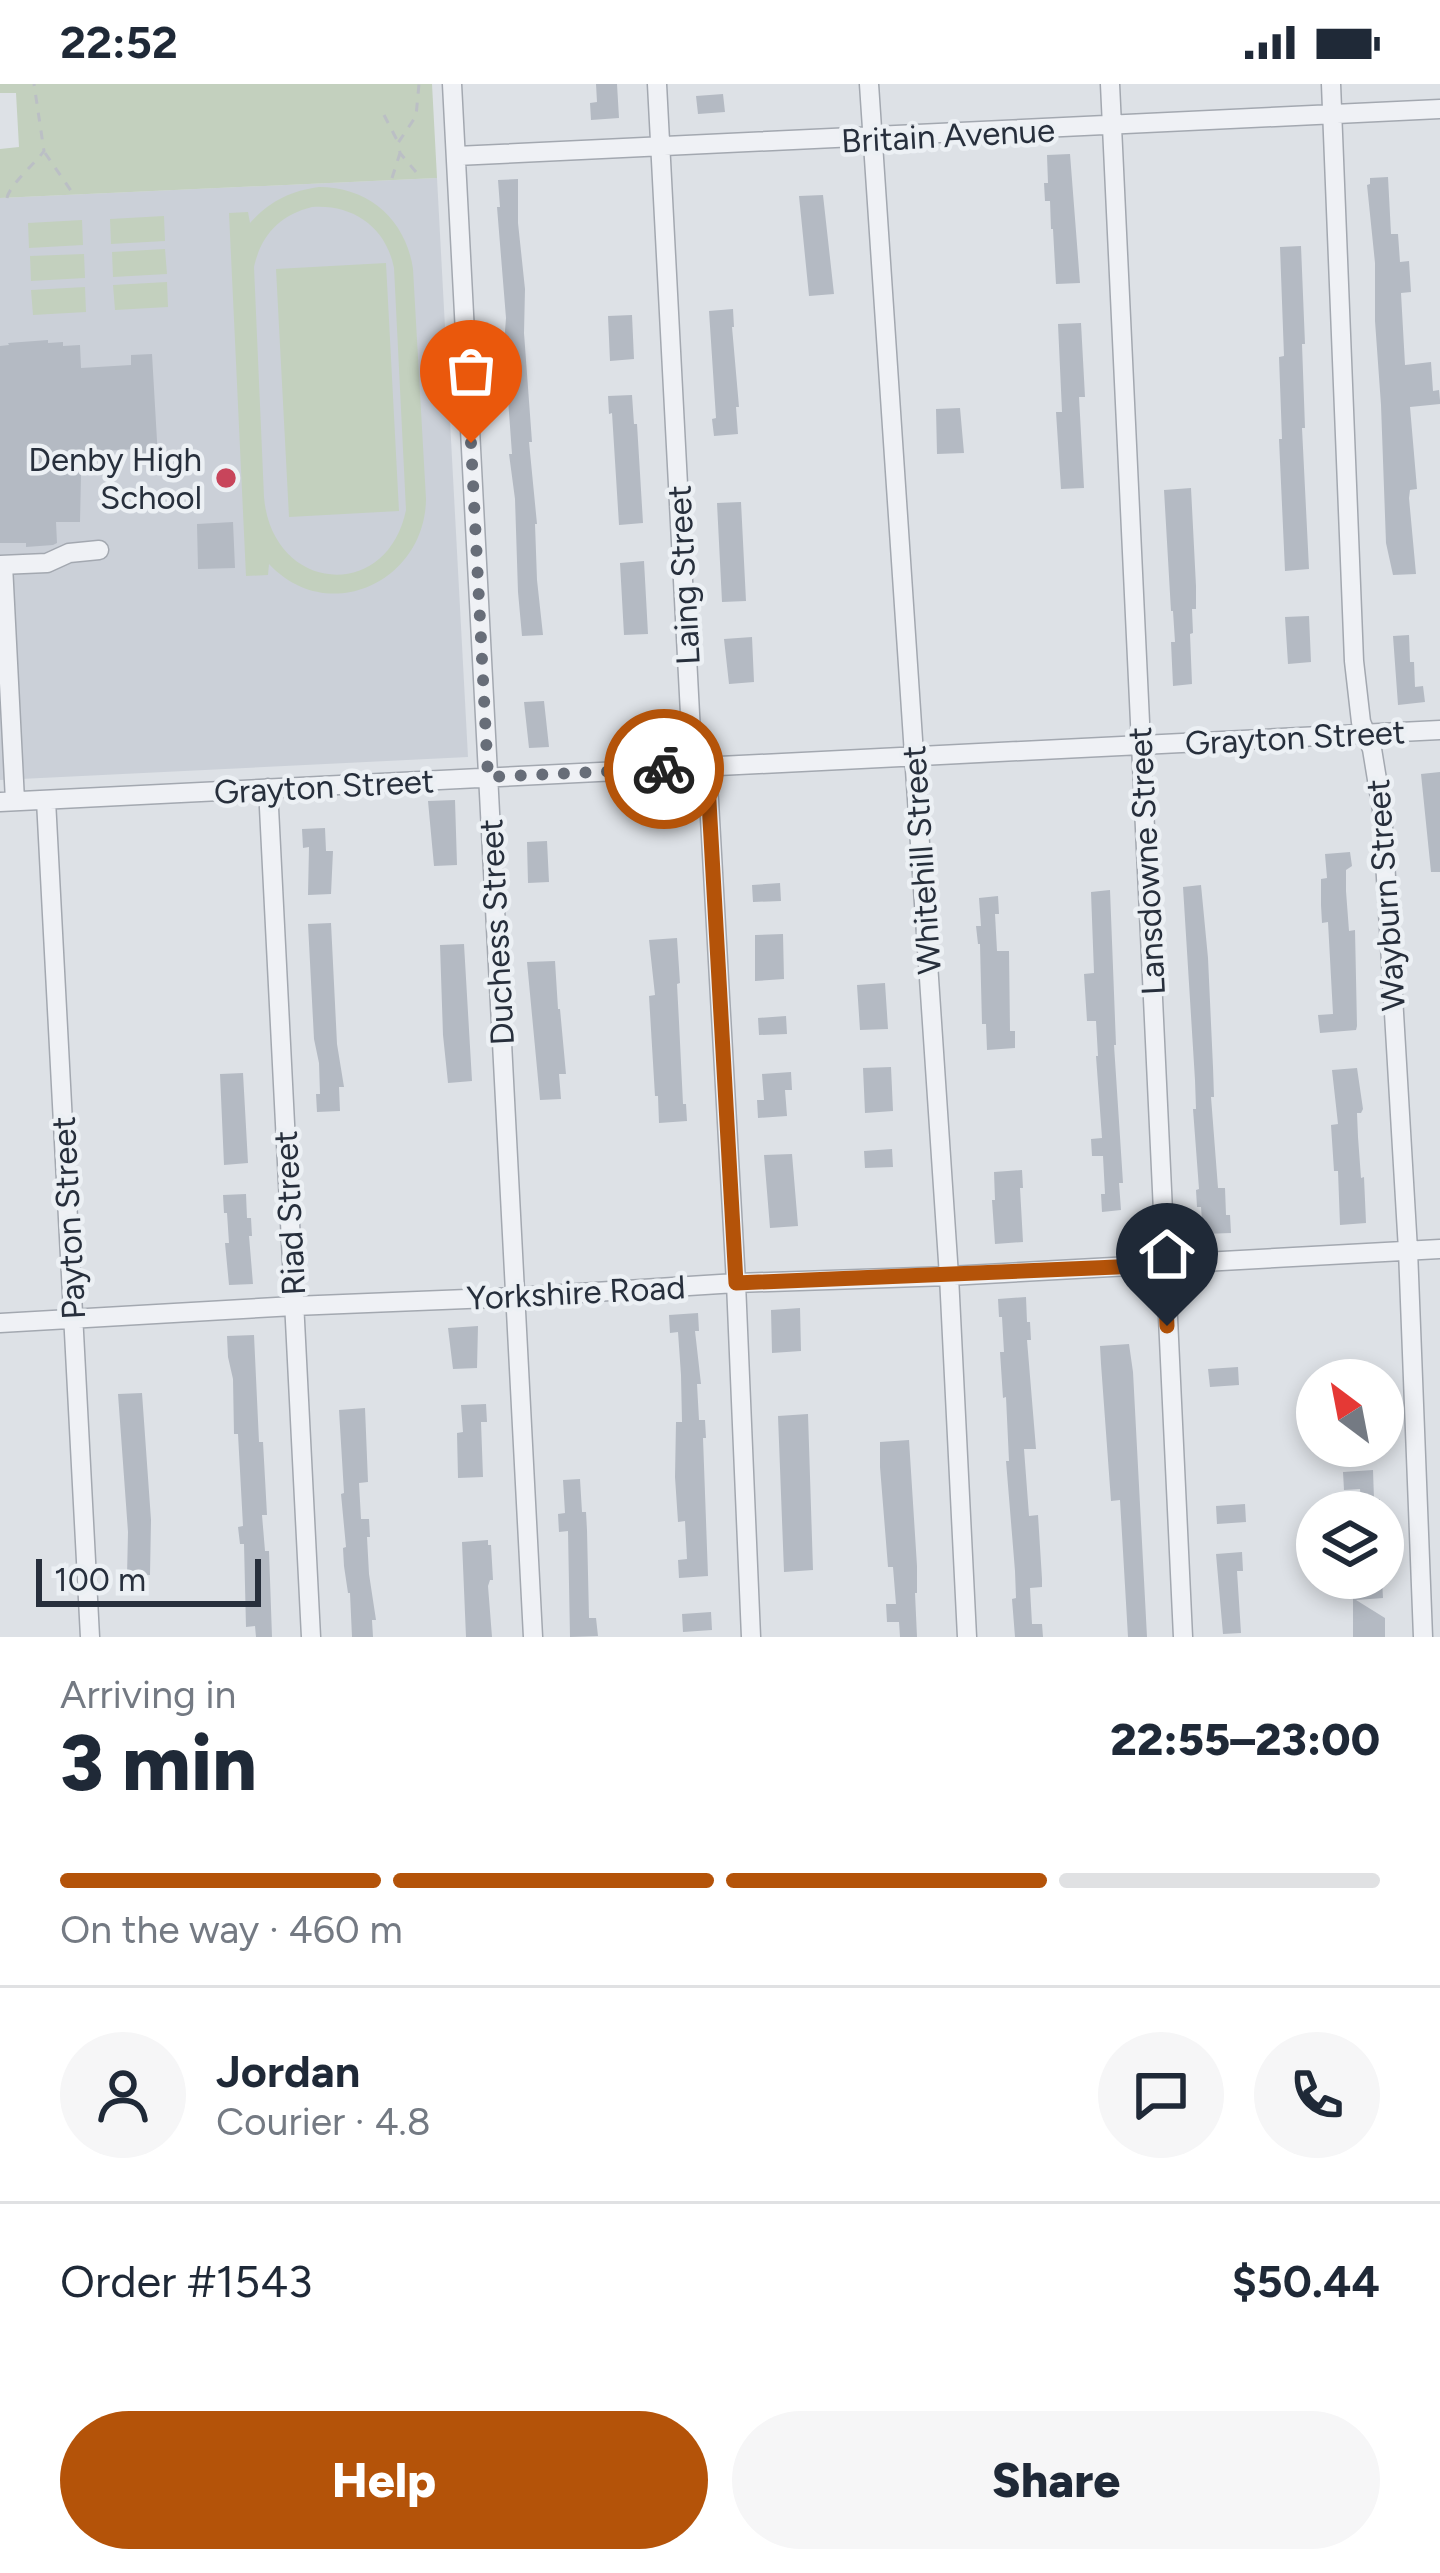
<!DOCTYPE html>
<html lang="en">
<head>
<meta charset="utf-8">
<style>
	body { margin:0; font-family:Figtree,sans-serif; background:#f6f6f7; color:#1f2937; height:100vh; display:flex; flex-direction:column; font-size:45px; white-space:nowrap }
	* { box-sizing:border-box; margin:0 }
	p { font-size:39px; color:#747a83 }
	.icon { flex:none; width:66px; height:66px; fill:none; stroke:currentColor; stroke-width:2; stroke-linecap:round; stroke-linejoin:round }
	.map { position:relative; height:1553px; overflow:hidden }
	.details { display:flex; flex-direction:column; background:#fff; flex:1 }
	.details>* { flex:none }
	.needle { width:78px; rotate:328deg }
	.controls { position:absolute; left:1296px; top:1275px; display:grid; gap:24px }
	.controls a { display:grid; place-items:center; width:108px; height:108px; border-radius:50%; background:#fff; box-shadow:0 6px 18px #0003; font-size:60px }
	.scale { position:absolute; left:36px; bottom:30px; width:225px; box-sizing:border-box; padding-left:12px; border:6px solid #272f3c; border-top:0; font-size:33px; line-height:42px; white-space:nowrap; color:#272f3c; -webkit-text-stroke:9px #ecf0f4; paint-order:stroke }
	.pin { position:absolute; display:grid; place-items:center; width:102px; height:102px; color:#fff; margin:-123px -51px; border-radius:50% 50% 50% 0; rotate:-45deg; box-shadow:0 0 12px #0007 }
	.pin .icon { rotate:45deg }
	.courier { position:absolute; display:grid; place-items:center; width:120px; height:120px; margin:-60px; border:9px solid #b45309; border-radius:50%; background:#fff; color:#222; box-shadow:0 3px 15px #0007 }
	.summary em { font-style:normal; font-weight:800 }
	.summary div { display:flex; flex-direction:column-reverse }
	.summary { display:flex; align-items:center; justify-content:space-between; height:204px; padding:0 60px }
	h1 { font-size:78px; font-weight:800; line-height:90px }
	.bar { display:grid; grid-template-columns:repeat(4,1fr); gap:18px 12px; align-content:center; height:144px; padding:0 60px }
	.bar i { height:15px; border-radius:9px; background:#e0e1e3 }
	.bar .current { background:#b45309 }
	.bar p { grid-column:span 4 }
	.line { display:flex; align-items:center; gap:30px; padding:0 60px; border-top:3px solid #e0e1e3 }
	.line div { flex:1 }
	.round { display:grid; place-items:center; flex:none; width:126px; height:126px; border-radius:63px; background:#f6f6f7 }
	.button { display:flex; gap:24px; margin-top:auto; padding:24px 60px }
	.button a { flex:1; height:138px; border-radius:72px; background:#b45309; color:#fff; font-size:48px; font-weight:800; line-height:138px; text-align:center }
	.button a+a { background:#f6f6f7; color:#1f2937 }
	.status { display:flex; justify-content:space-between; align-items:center; height:84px; padding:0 60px; background:#fff; direction:ltr }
	.status svg { height:33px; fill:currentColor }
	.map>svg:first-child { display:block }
	.built { fill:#cbd0d8 }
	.green { fill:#c3d0be; fill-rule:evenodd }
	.building { fill:#b4bac3 }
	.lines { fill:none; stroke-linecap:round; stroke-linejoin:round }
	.minor-casing { stroke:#a3a8b0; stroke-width:21 }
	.path { stroke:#bbbfc5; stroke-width:3; stroke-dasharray:9 9; stroke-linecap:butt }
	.minor { stroke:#eff1f5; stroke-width:18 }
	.done { stroke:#676d78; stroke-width:12; stroke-dasharray:0 21.6 }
	.route { stroke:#b45309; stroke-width:15 }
	.poi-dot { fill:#c8455b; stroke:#ecf0f4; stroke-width:4.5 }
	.labels { text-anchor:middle; stroke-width:9; stroke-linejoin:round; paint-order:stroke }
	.street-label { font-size:33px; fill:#272f3c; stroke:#ecf0f4 }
	.poi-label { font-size:33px; fill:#272f3c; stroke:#ecf0f4; text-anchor:end }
</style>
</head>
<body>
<div class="status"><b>22:52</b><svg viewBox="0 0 49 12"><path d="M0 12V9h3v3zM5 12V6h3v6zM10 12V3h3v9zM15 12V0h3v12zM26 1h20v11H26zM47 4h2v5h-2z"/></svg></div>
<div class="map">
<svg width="1440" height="1553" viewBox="0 0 1440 1553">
	<rect width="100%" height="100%" fill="#dde1e6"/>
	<path class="built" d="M437,94L468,673L0,696V114Z"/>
	<path class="green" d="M0,0H432L437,94L0,114V65L19,63L16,9H0Z
		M319,103C369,103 406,136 413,185L426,415C425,498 328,543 269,480L268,491L246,492L229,129L248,128L250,139C270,117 290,107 319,103ZM312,123C353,120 386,143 394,184L406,426C387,519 272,509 264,413L254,183C261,151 280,131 312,123Z
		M164,132L165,157L111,160L110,135Z
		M82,136L83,161L29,164L28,139Z
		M165,165L167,190L113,193L112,168Z
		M84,170L85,194L31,197L30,172Z
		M386,179L399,427L289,433L276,185Z
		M167,198L168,223L115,226L113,201Z
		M85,203L86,228L33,231L31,206Z"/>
	<path class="building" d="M596,0H617L619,34L591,36L590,19L597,18Z
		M723,10L725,28L698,30L696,12Z
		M1070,70L1080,199L1056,200L1053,145H1051L1050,117H1045L1044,99H1048L1047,71Z
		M1388,93L1391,150H1398L1400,178L1409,177L1411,208L1401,209L1405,281L1431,278L1433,307L1439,306L1440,316V320L1410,323L1417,405L1410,406L1409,414L1416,490L1393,491L1386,459L1381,321L1375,237V179L1367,101L1370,100V94Z
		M518,95V139L525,205L524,249L532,358H529L537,440H535L537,496L543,551L522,552L518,508L515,415L509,370H512L504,260L506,234L497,123H500L498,96Z
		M823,111L834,210L809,212L799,112Z
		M1301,162L1305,260H1302L1305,344H1302L1309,485L1285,487L1279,355H1282L1279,273L1284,272L1280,163Z
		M733,225L734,243H732L739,323H736L738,350L714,352L712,335L716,334L709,227Z
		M632,231L634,275L610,277L608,232Z
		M1081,239L1085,313H1079L1084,404L1061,405L1056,328H1062L1058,240Z
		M48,256V259L63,258V262L80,261L81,284L131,281V271L152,270L158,374L136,375V365L86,368L87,390L81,391L80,438H56L57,459L53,461L26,463V459H0V262L9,261L8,259Z
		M632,311L634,340H637L643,439L619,441L612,329L609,330L608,312Z
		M960,324L964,369L937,370L936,325Z
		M1191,404L1196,502V525H1192L1193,549L1190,550L1192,600L1173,602L1171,558H1175L1173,527H1171L1164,406Z
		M741,418L746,517L722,518L717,419Z
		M233,438L235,484L198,485L197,440Z
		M644,477L648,550L624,551L620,479Z
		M1309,532L1311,578L1288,580L1285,533Z
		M1409,551L1410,578H1414L1415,603L1423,602L1425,618L1398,621L1393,552Z
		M752,553L754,598L729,600L724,555Z
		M544,617L549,663L529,664L524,618Z
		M1440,688V788H1431L1421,690Z
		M455,716L457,781L434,782L428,717Z
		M325,744L326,767H333L331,810L308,811L309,763L303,764L302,745Z
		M547,757L549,798L528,799L527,758Z
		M1350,768L1352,782L1346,786V807L1349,847L1355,846L1357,942L1356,946L1320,949L1318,931L1333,930L1328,838L1322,839L1321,821V795L1327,794L1325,770Z
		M780,799L781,817L753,818L752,801Z
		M1201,801L1208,874L1213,983L1214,1013H1211L1218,1104H1225L1226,1131H1230L1231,1149L1203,1150L1201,1123H1197L1196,1106L1199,1105L1193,1025H1196L1195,996L1183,803Z
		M1110,806L1116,961H1114L1123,1099H1119L1121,1126L1102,1128L1101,1110H1105L1103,1072H1092L1091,1055L1102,1054L1096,972H1098L1096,937H1087L1084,890L1094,889L1091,808Z
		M998,812L999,830H995L997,867H1009L1010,947H1015V964L987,966L986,940H982L980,860H978L976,842H981L979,814Z
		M331,839L337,960L344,1003H339L340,1027L317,1028L316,1010H320L319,979L314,955L308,840Z
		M783,850L784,895L755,897V851Z
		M677,854L680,899L677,900L679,938L683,1020H686L687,1037L659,1039L658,1012H655L649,912L655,911L649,856Z
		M464,860L472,997L448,999L443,951L440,861Z
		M555,877L558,925H560L566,990H559L561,1015L540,1016L527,878Z
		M885,899L888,945L860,946L857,901Z
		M786,932L787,950L759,951L758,934Z
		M891,983L893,1027L865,1029L863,984Z
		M1357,984L1363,1025L1361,1029H1357L1358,1053L1361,1094L1364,1093L1366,1139L1340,1141L1338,1087H1334L1331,1041L1338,1040L1332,986Z
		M791,988L792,1006H785L787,1032L758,1034L757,1016H764L762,990Z
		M243,989L248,1079L224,1081L220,990Z
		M892,1065L893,1083L865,1084L864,1067Z
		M792,1070L798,1142L770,1144L764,1071Z
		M1022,1086L1023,1104H1020L1023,1158L995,1160L992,1116H995L994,1088Z
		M246,1110L247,1134H251L252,1152H249L253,1200L229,1201L225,1159H229L227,1129H224L223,1111Z
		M1026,1213L1027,1238H1030L1031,1256H1027L1036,1365H1024L1029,1432L1038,1431L1042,1495V1503L1030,1504L1032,1540H1042L1043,1553H1015L1012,1515L1016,1514L1015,1487L1006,1377H1009L1006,1313L1003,1314L1000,1268H1004L1002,1233H999L998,1215Z
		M800,1224L801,1267L772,1269L771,1226Z
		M698,1229L699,1247H695L701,1300H697L699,1336H705L706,1354H703L708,1492L679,1494L678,1476L687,1475L685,1437L678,1438L675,1393L676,1338H682L681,1291L678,1248L670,1249L669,1231Z
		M478,1242L477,1284L453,1285L448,1244Z
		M254,1251L259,1358H263L267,1431H262L265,1467H269L272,1553H256L255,1542L246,1543L244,1460H240L238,1443L243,1442L238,1350H234L233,1295L228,1273L227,1252Z
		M1129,1260L1133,1288L1147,1553H1128L1120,1416L1111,1417L1101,1280L1100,1262Z
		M1238,1283L1239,1301L1210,1303L1208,1285Z
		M142,1309L151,1436L150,1491L127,1492L128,1448L118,1310Z
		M486,1320L487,1338H481L483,1393L458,1394L457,1349L463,1348L461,1321Z
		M365,1324L368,1398L359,1399L361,1435H369L370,1453H367L369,1490L376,1536H372L373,1553H352L350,1509H348L344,1482L343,1464L346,1463L341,1410L344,1409L339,1326Z
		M808,1330L813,1486L784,1488L778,1332Z
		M909,1356L917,1482V1509H915L917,1553H900L899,1538H887L886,1520H896L893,1483H888L880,1383V1358Z
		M1373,1386L1374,1415H1380V1428H1362L1360,1405L1344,1406L1343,1388Z
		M580,1395L582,1428H586L587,1446L589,1534H596L598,1552L570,1553L568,1447L559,1448L558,1430L565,1429L563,1396Z
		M1245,1420L1246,1438L1217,1440L1216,1422Z
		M488,1456V1461H491L493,1496H490L488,1502L492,1553H466L462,1458Z
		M1242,1468L1243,1487H1237L1241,1549L1223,1550L1216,1470Z
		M1382,1496L1383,1514L1356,1516L1385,1534V1553H1353V1498Z
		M711,1528L712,1546L683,1548L682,1530Z"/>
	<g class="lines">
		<g class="minor-casing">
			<path id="minor" d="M452,0L533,1553
				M657,0L692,668L708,699L736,1199L751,1553
				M869,0L949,1192L967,1553
				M1110,0L1183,1553
				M1331,0L1354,577L1361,638L1372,665L1382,726L1408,1166L1423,1553
				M456,72L1440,25
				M0,481L47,479L69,469L99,466
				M3,481L15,717
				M268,704L311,1553
				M46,716L90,1553
				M0,718L1440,646
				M0,1239L294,1222L516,1213L736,1199L949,1192L1440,1165"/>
		</g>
		<path class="path" d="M384,31L398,58
			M45,69L74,111
			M416,88L400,69L398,59L416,32L419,0
			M392,94L400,69
			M7,114C10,100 34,81 44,67L34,0"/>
		<use href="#minor" class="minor"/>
	</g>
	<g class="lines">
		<path class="done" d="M471,359L488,693L664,685"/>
		<path class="route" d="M664,685L700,683L708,700L736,1199L1164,1181L1167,1242"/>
	</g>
	<circle class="poi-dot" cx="226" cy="394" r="12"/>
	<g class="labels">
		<g class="street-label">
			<text transform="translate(948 51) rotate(-3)" y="12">Britain Avenue</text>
			<text transform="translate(683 491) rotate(-93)" y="12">Laing Street</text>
			<text transform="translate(1295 653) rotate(-3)" y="12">Grayton Street</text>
			<text transform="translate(324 702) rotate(-3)" y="12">Grayton Street</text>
			<text transform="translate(921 776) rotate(-94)" y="12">Whitehill Street</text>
			<text transform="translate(1146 777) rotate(-93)" y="12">Lansdowne Street</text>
			<text transform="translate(1385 811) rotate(-94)" y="12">Wayburn Street</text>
			<text transform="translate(496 848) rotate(-93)" y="12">Duchess Street</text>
			<text transform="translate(289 1129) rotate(-93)" y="12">Riad Street</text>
			<text transform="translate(68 1134) rotate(-93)" y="12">Payton Street</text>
			<text transform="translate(576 1208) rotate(-3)" y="12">Yorkshire Road</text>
		</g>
		<g class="poi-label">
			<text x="202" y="387">Denby High<tspan x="202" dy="38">School</tspan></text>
		</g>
	</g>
</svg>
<div class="controls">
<a><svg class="needle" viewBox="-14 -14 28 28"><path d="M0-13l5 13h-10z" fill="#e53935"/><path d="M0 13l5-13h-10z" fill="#747a83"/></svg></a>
<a><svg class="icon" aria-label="layers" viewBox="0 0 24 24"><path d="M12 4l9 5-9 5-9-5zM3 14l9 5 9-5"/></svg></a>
</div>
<div class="scale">100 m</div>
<div class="pin" style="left:471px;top:359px;background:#ea580c"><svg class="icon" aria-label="bag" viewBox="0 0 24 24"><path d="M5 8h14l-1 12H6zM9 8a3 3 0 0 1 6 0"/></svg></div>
<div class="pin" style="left:1167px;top:1242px;background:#1f2937"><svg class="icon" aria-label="home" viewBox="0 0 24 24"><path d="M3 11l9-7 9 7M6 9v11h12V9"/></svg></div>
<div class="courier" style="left:664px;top:685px"><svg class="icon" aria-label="bike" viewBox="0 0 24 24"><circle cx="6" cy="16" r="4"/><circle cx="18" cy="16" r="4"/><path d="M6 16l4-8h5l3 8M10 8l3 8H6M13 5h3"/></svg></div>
</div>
<section class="details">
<div class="summary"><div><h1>3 min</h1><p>Arriving in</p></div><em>22:55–23:00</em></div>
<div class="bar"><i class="current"></i><i class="current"></i><i class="current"></i><i></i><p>On the way · 460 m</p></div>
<div class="line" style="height:216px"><a class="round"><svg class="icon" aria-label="person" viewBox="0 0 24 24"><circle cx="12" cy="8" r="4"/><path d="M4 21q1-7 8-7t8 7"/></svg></a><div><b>Jordan</b><p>Courier · 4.8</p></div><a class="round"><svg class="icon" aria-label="chat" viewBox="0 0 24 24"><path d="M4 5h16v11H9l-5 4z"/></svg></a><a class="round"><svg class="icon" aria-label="phone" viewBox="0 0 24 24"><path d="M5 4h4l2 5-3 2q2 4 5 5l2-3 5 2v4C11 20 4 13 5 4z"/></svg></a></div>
<div class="line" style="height:156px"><div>Order #1543</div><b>$50.44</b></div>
<div class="button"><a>Help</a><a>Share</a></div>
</section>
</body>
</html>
